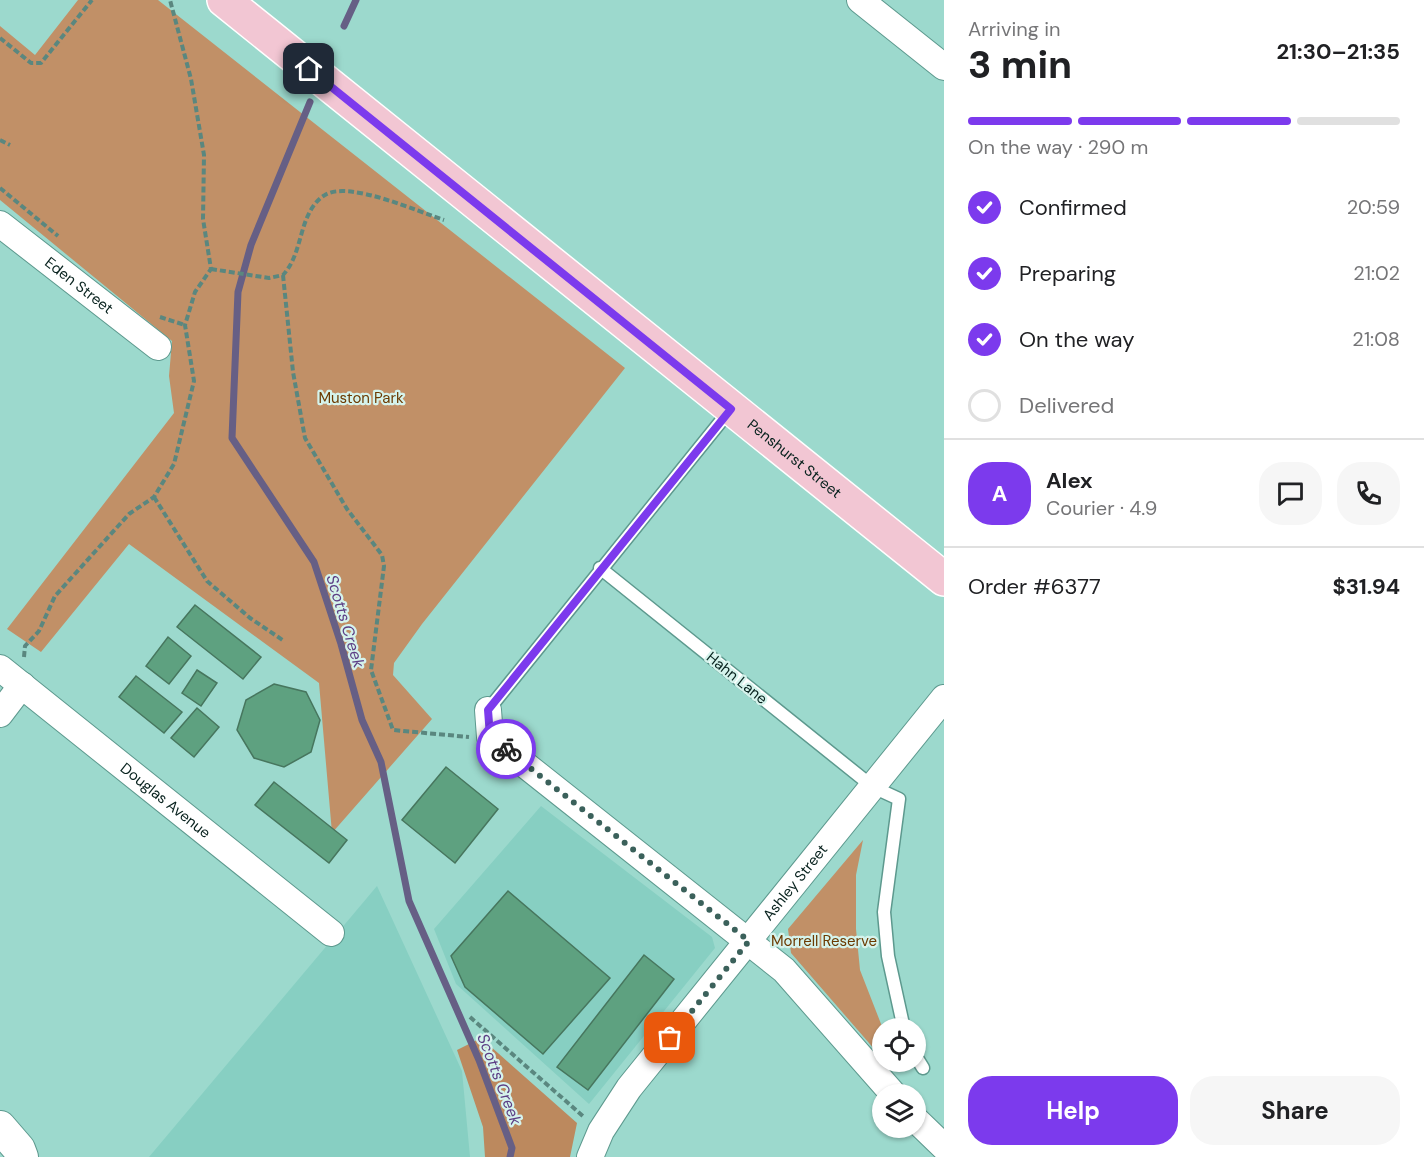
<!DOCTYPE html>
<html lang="en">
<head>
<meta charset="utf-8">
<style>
	body { margin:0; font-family:"DM Sans",sans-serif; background:#f6f6f6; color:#202124; height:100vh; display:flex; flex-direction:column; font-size:22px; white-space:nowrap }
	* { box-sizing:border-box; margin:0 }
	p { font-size:20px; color:#757577 }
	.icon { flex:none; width:33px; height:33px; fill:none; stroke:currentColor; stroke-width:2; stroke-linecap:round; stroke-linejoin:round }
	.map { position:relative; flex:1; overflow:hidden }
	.details { display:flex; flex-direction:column; background:#fff; width:480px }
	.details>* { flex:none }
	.fabs { position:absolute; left:872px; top:1018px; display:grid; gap:12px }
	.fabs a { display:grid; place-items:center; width:54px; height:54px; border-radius:50%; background:#fff; box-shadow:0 2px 4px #0004; font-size:30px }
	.pin { position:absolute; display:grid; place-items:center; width:51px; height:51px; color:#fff; margin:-26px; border-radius:12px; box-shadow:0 3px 9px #0006 }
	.courier { position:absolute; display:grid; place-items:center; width:60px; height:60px; margin:-30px; border:4px solid #7c3aed; border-radius:50%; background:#fff; color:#222; box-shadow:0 2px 8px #0007 }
	.headline em { font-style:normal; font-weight:700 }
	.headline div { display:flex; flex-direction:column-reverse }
	.headline { display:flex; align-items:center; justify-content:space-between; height:102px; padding:0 24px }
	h1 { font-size:39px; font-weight:700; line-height:45px }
	.bar { display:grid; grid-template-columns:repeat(4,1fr); gap:9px 6px; align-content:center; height:72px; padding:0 24px }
	.bar i { height:8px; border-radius:4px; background:#e0e0e0 }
	.bar .active { background:#7c3aed }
	.bar p { grid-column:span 4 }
	.line { display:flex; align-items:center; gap:15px; padding:0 24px; border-top:2px solid #e0e0e0 }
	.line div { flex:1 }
	.round { display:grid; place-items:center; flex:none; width:63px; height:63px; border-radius:24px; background:#f6f6f6 }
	ol { padding:0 24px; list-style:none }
	li { display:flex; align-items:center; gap:18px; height:66px }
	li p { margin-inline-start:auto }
	li .icon { padding:6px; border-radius:50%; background:#7c3aed; color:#fff; stroke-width:4 }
	li:last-child { color:#757577 }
	li i { width:33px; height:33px; border:3px solid #e0e0e0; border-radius:50% }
	.cta { display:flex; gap:12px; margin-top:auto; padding:12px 24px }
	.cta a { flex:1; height:69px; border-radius:24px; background:#7c3aed; color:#fff; font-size:24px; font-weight:700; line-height:69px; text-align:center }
	.cta a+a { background:#f6f6f6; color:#202124 }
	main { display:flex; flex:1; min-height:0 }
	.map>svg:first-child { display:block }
	.built { fill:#87cfc2 }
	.green { fill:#c19067 }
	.forest { fill:#bc895e }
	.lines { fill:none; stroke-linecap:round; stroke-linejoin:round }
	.stream { stroke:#665f85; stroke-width:7 }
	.building { fill:#5ea180; stroke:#47765e; stroke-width:1.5 }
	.service-casing { stroke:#5d998e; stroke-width:15 }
	.minor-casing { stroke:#5d998e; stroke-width:28 }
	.tertiary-casing { stroke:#5d998e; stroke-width:34 }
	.primary-casing { stroke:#fff; stroke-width:36 }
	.path { stroke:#5a877f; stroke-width:4; stroke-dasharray:6 3; stroke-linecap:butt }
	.service { stroke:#fff; stroke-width:12 }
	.minor { stroke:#fff; stroke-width:26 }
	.tertiary { stroke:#fff; stroke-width:32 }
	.primary { stroke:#f2c6d3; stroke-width:33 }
	.done { stroke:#3b615b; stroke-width:6; stroke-dasharray:0 10.8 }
	.route { stroke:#7c3aed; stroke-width:8 }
	.labels { text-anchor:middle; stroke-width:4.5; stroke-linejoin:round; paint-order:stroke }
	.street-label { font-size:15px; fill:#07211d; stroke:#d5f3ec }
	.park-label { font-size:15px; fill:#6b3a02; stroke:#d5f3ec }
	.water-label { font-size:16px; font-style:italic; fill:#5c3e85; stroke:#d5f3ec }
</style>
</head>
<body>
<main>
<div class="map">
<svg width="944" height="1157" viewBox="0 0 944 1157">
	<rect width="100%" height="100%" fill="#9cd9cd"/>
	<path class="built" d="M541,806L712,937L715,948L589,1104L456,984L434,929Z
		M377,886L462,1071L470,1157H149Z"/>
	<path class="green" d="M78,0H158L625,368L422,624L394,663L393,675L432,719L332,833L319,683L129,544L41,652L7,629L174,413L169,376L172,341L0,200V26L35,55Z
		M863,840L856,875V929L860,970L883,1029L882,1058L791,953L788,929Z"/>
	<path class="forest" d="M481,1038L577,1123L570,1157H485L483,1127L457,1050Z"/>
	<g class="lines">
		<path class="stream" d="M344,26L356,0
			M310,102L251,245L238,292L232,438L314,562L341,644L362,720L381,762L409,901L479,1060L512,1148L510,1157"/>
	</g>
	<path class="building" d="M195,605L261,657L243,679L177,627Z
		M168,637L191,656L169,684L146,666Z
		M197,670L217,683L201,706L182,693Z
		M136,676L182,712L164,733L119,697Z
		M274,684L306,692L320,720L311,752L284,767L254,758L237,730L246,700Z
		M197,708L219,727L194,757L171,738Z
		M446,767L498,809L455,863L402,820Z
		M274,782L347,840L329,863L255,805Z
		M508,891L610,978L543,1054L465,987L451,956Z
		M644,955L674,979L588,1090L557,1067Z"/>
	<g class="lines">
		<g class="service-casing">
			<path id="service" d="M600,568L873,787L899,799L884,912L888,956L904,1029
				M488,710L730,410
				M915,1055L923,1068"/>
		</g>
		<g class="minor-casing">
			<g id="minor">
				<path d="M860,0L944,67"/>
				<path id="s1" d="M0,224L158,347"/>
				<path id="s2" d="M0,668L331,933"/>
				<path d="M488,710L490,737L784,970L894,1095"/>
				<path d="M0,714L22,685"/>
				<path d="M915,1119L944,1147"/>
				<path id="s3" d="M590,1157L601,1131L629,1088L944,698"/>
			</g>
		</g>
		<g class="tertiary-casing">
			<path id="tertiary" d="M0,1127L19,1149L22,1157"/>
		</g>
		<g class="primary-casing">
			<g id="primary">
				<path id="s4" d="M224,0L944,579"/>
			</g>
		</g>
		<path class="path" d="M0,38L31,63H41L92,0
			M0,140L10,145
			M0,188L58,236
			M211,269L269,278L283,275C297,260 299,238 306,220C310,210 316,200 325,195C348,180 419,212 444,220
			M283,275L293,372L305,438L347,509L382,555L384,566L371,670L393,730L469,737
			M160,317L185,325
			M154,497L207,581L250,618L284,641
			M24,657L25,646L39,631L55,596L129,514L154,497L174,464L194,381L185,325L195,292L211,269L203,219L204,155L191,79L170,0
			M470,1017L584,1117"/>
		<use href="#service" class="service"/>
		<use href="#minor" class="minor"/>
		<use href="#tertiary" class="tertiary"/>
		<use href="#primary" class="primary"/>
	</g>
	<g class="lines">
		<path class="done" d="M506,749L749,941L670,1038"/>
		<path class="route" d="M309,69L731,409L488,710L490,736L506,749"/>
	</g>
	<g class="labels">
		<g class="street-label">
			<text dy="5" stroke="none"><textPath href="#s1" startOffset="100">Eden Street</textPath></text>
			<text dy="5" stroke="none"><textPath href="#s4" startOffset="732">Penshurst Street</textPath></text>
			<text transform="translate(737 678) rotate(39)" y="5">Hahn Lane</text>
			<text dy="5" stroke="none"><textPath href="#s2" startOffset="212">Douglas Avenue</textPath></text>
			<text dy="5" stroke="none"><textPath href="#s3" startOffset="344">Ashley Street</textPath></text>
		</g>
		<g class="park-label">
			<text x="361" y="403">Muston Park</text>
			<text x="824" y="946">Morrell Reserve</text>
		</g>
		<g class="water-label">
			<text transform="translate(346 621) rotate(73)" y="6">Scotts Creek</text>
			<text transform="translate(500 1079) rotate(69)" y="6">Scotts Creek</text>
		</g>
	</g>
</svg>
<div class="fabs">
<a><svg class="icon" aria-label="locate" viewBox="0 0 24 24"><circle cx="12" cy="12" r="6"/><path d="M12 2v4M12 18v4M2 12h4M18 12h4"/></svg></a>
<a><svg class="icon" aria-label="layers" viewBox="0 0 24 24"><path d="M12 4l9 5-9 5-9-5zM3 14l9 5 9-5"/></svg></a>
</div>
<div class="pin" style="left:670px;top:1038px;background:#ea580c"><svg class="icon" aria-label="bag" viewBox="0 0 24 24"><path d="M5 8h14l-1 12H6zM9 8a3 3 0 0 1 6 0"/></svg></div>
<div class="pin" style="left:309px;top:69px;background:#1f2937"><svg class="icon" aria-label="home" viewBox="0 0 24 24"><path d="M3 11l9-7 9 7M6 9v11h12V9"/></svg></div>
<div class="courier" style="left:506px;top:749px"><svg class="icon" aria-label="bike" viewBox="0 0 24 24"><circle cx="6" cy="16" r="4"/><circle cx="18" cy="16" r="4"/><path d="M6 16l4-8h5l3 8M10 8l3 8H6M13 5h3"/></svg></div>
</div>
<section class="details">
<div class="headline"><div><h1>3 min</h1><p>Arriving in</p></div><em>21:30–21:35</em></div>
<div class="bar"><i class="active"></i><i class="active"></i><i class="active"></i><i></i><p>On the way · 290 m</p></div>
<ol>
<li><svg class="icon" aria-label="check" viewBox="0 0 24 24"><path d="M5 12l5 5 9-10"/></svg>Confirmed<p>20:59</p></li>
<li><svg class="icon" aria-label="check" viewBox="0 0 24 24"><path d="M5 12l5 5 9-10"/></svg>Preparing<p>21:02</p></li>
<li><svg class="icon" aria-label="check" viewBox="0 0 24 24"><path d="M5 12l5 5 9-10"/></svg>On the way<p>21:08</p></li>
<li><i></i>Delivered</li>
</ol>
<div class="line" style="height:108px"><b class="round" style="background:#7c3aed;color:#fff">A</b><div><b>Alex</b><p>Courier · 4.9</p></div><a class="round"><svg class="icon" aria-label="chat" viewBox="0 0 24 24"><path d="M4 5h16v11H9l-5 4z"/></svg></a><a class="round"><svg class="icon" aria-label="phone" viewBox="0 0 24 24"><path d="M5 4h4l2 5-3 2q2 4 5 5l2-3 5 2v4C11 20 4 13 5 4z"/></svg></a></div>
<div class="line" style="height:78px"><div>Order #6377</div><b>$31.94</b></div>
<div class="cta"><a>Help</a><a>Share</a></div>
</section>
</main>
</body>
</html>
